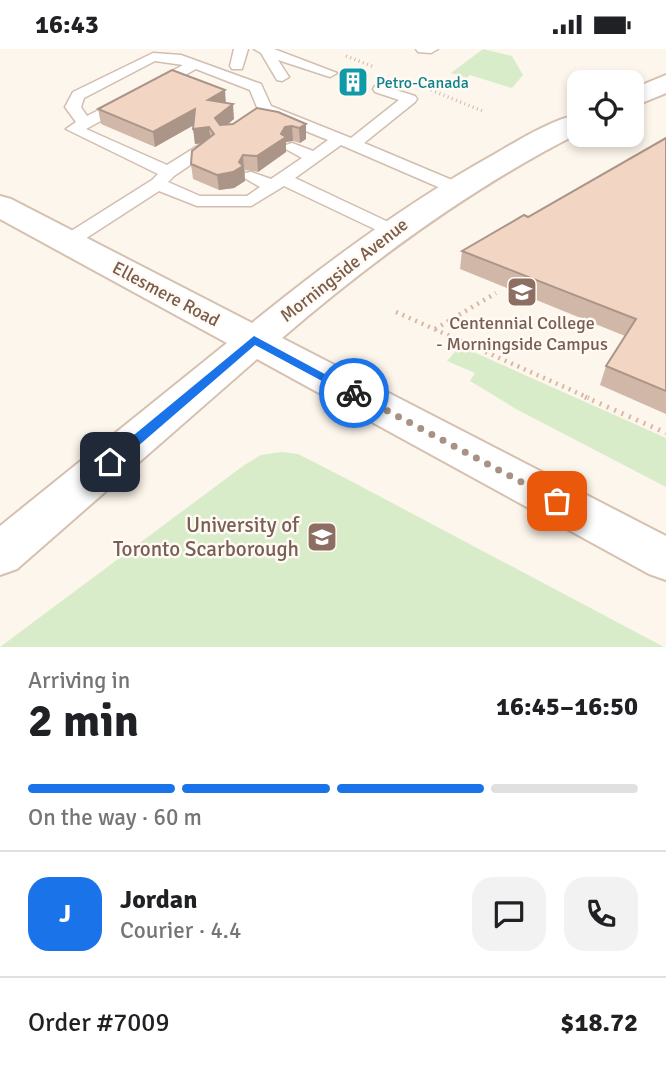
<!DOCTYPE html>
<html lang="en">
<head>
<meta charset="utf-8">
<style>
	body { margin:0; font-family:Signika,sans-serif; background:#f2f2f2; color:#202124; height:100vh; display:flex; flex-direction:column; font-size:26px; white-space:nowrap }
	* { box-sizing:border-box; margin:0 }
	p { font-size:23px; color:#757577 }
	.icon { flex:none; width:38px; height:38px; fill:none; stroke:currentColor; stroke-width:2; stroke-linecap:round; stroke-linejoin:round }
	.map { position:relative; height:598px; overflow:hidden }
	.panel { display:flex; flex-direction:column; background:#fff; flex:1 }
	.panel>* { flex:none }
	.controls { position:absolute; left:567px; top:21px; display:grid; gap:14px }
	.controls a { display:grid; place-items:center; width:77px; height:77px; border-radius:14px; background:#fff; box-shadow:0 4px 10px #0003; font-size:35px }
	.pin { position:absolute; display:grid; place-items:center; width:60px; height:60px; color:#fff; margin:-30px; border-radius:14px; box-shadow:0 4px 10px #0006 }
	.courier { position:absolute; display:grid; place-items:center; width:70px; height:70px; margin:-35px; border:5px solid #1a73e8; border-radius:50%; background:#fff; color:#222; box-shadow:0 2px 9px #0007 }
	.headline em { font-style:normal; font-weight:700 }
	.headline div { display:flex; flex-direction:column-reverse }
	.headline { display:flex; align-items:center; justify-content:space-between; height:119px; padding:0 28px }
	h1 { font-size:46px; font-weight:700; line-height:52px }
	.bar { display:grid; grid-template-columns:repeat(4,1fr); gap:10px 7px; align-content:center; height:84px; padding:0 28px }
	.bar i { height:9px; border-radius:5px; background:#e0e0e0 }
	.bar .on { background:#1a73e8 }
	.bar p { grid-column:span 4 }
	.line { display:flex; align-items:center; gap:18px; padding:0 28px; border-top:2px solid #e0e0e0 }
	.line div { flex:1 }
	.round { display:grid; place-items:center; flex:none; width:74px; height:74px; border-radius:21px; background:#f2f2f2 }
	.status { display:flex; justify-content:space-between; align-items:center; height:49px; padding:0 35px; background:#fff; direction:ltr }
	.status svg { height:19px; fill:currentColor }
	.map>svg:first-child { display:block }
	.green { fill:#d8ecc9 }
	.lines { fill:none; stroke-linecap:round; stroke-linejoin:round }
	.lane-casing { stroke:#d1beb0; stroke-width:3 }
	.secondary-casing { stroke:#d6c0b0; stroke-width:4 }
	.path-far2 { stroke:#d9b8a5; stroke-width:3.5; stroke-dasharray:1 3.5; stroke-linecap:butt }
	.path-far1 { stroke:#d9b8a5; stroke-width:4.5; stroke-dasharray:2 5; stroke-linecap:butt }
	.path { stroke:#d9b8a5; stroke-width:5; stroke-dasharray:2 6; stroke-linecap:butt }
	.lane { fill:#fff; fill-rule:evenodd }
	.secondary { fill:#fff; fill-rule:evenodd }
	.wall { fill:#d1b7a8 }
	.shaded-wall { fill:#aa9588 }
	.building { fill:#f3d5c3; stroke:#aa9588; stroke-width:2 }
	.route { fill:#1a73e8 }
	.done { stroke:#a89285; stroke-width:7; stroke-dasharray:0 12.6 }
	.labels { text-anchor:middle; stroke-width:5; stroke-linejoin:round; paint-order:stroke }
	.far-culture-label { font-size:16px; fill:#0d838f; stroke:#fffaf3; text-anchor:start }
	.street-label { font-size:18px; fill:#7a5c4d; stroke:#fffaf3 }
	.education-label { font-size:18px; fill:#785e54; stroke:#fffaf3 }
	.near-education-label { font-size:21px; fill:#785e54; stroke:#fffaf3; text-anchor:end }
</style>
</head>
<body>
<div class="status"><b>16:43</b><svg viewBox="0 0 49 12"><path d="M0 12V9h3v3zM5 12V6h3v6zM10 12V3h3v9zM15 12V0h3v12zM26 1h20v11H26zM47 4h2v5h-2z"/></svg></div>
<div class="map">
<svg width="666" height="598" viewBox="0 0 666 598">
	<rect width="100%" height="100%" fill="#fdf6ec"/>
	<path class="green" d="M483,0L512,7L523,26L512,39L470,26L467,29L451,24Z
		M460,297L666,389V438L516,360L470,332L475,324L447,312Z
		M281,403L298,405L347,430L664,598H0L243,417L261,406Z"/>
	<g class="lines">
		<g class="lane-casing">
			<path id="lane" d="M234,0H248L242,20H232L230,17Z
				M254,0H274L337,24L330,28L278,11L289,28L282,32L277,31L261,4Z
				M416,0H438L431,4L418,3Z
				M153,4L181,6L261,35L271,57L351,89L399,51L375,43L373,40L375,37L380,36L415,47L417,50L415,53L364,94L464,136L467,140L458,145L452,144L341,96L295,129L399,178L402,182L399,186H387L284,137L251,157H197L159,142L74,197H60L58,193L60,189L152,131L158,125L66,80L76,73L65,58L73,43ZM155,12L183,16L148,35L146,38L148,41H158L196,20L250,41L259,63L328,91L313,102L292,94L286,96L284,99L302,109L271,130L251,123L245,124L243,128L260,138L247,147H200L168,133L174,127L211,102L213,99L211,96H199L167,116L86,80L130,56L132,53L130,50H120L87,67L81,58L84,49Z"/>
		</g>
		<g class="secondary-casing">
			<path id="secondary" d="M666,26V44L632,58V40Z
				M579,65V84C471,139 374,210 282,289L666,487V531L649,525L257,310L17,520L0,526V477L227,294L0,170V147L11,150L252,274C328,212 407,154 493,106C519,91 549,72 579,65Z"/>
		</g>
		<path class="path-far2" d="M346,7L374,18
			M431,41L485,63"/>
		<path class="path-far1" d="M396,263L589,349
			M435,280L496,244"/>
		<path class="path" d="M585,348L666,384"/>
		<use href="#lane" class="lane"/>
		<use href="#secondary" class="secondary"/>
	</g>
	<path class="wall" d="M226,54L234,70L228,75H306V90L300,94L293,92L286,93V103L258,123L245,121V132L234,139L219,141L193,130L191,115L201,95H195L193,76L155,98L101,75L98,60Z
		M666,89V365L600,336L606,317L625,287L460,220L462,202L528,168Z"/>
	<path class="shaded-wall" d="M225,41L226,56L208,51Z
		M233,55L234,70L217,84L215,69Z
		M195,60L196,75L155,98L153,83Z
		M306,75V90L300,94L299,79Z
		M292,77L293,92L286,93V103L258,123L257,107L281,85L285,78Z
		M209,78L211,93L195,95L193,80Z
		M243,106L245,132L234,139L219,141L217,126L239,113Z"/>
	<path class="building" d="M172,21L225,41L208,51L233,55L215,69L220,76L233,75L257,59L278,63L306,75L299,79L292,77L285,78L281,85L286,88L257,107L243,106L239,113L243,117L233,123L217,126L191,115L192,102L214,85L209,78L193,80L195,60L153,83L98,60Z
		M666,89V342L606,317L636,270L462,202L524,166L528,168Z"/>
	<path class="route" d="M254,287L360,344L358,347H350L255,296L115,417H106V409Z"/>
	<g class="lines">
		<path class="done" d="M354,344L557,452"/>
	</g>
	<defs>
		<g id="building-square" transform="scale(1.575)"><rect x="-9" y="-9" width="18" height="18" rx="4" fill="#0f9aa8" stroke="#fffaf3"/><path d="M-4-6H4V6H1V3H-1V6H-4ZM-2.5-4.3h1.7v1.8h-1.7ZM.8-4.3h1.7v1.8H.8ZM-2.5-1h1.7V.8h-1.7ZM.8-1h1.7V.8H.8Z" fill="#fff"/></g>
		<g id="university-square" transform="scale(1.575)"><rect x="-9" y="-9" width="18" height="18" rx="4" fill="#8d6e63" stroke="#fffaf3"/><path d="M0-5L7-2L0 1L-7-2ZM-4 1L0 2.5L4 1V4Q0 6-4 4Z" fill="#fff"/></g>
	</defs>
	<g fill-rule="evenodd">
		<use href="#building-square" x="353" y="33"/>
		<use href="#university-square" x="522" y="243"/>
		<use href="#university-square" x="322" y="488"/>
	</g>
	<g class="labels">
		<g class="far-culture-label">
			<text x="376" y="39">Petro-Canada</text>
		</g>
		<g class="street-label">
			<text transform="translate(344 221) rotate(-38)" y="6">Morningside Avenue</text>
			<text transform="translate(166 245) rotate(28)" y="6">Ellesmere Road</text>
		</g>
		<g class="education-label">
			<text x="522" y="280">Centennial College<tspan x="522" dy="21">- Morningside Campus</tspan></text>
		</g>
		<g class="near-education-label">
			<text x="299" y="483">University of<tspan x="299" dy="24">Toronto Scarborough</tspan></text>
		</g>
	</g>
</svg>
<div class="controls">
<a><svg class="icon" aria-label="locate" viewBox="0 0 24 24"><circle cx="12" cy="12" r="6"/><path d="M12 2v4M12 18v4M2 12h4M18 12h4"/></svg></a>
</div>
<div class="pin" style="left:557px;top:452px;background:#ea580c"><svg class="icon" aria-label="bag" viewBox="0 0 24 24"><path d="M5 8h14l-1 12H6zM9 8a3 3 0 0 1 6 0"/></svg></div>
<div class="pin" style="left:110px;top:413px;background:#1f2937"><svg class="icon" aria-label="home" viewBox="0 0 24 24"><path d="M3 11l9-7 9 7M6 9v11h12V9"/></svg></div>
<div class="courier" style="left:354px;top:344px"><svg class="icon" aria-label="bike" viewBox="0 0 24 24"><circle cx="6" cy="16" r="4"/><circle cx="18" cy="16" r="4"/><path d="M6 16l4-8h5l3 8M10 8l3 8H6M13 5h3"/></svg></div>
</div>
<section class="panel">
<div class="headline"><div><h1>2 min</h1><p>Arriving in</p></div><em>16:45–16:50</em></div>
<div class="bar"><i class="on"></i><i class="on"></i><i class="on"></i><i></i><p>On the way · 60 m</p></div>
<div class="line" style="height:126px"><b class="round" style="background:#1a73e8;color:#fff">J</b><div><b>Jordan</b><p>Courier · 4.4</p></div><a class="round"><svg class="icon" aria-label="chat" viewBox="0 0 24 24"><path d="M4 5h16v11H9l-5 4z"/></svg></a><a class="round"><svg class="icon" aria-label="phone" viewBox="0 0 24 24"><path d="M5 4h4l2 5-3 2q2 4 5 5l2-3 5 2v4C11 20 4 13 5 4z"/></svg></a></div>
<div class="line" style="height:91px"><div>Order #7009</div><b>$18.72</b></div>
</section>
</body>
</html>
